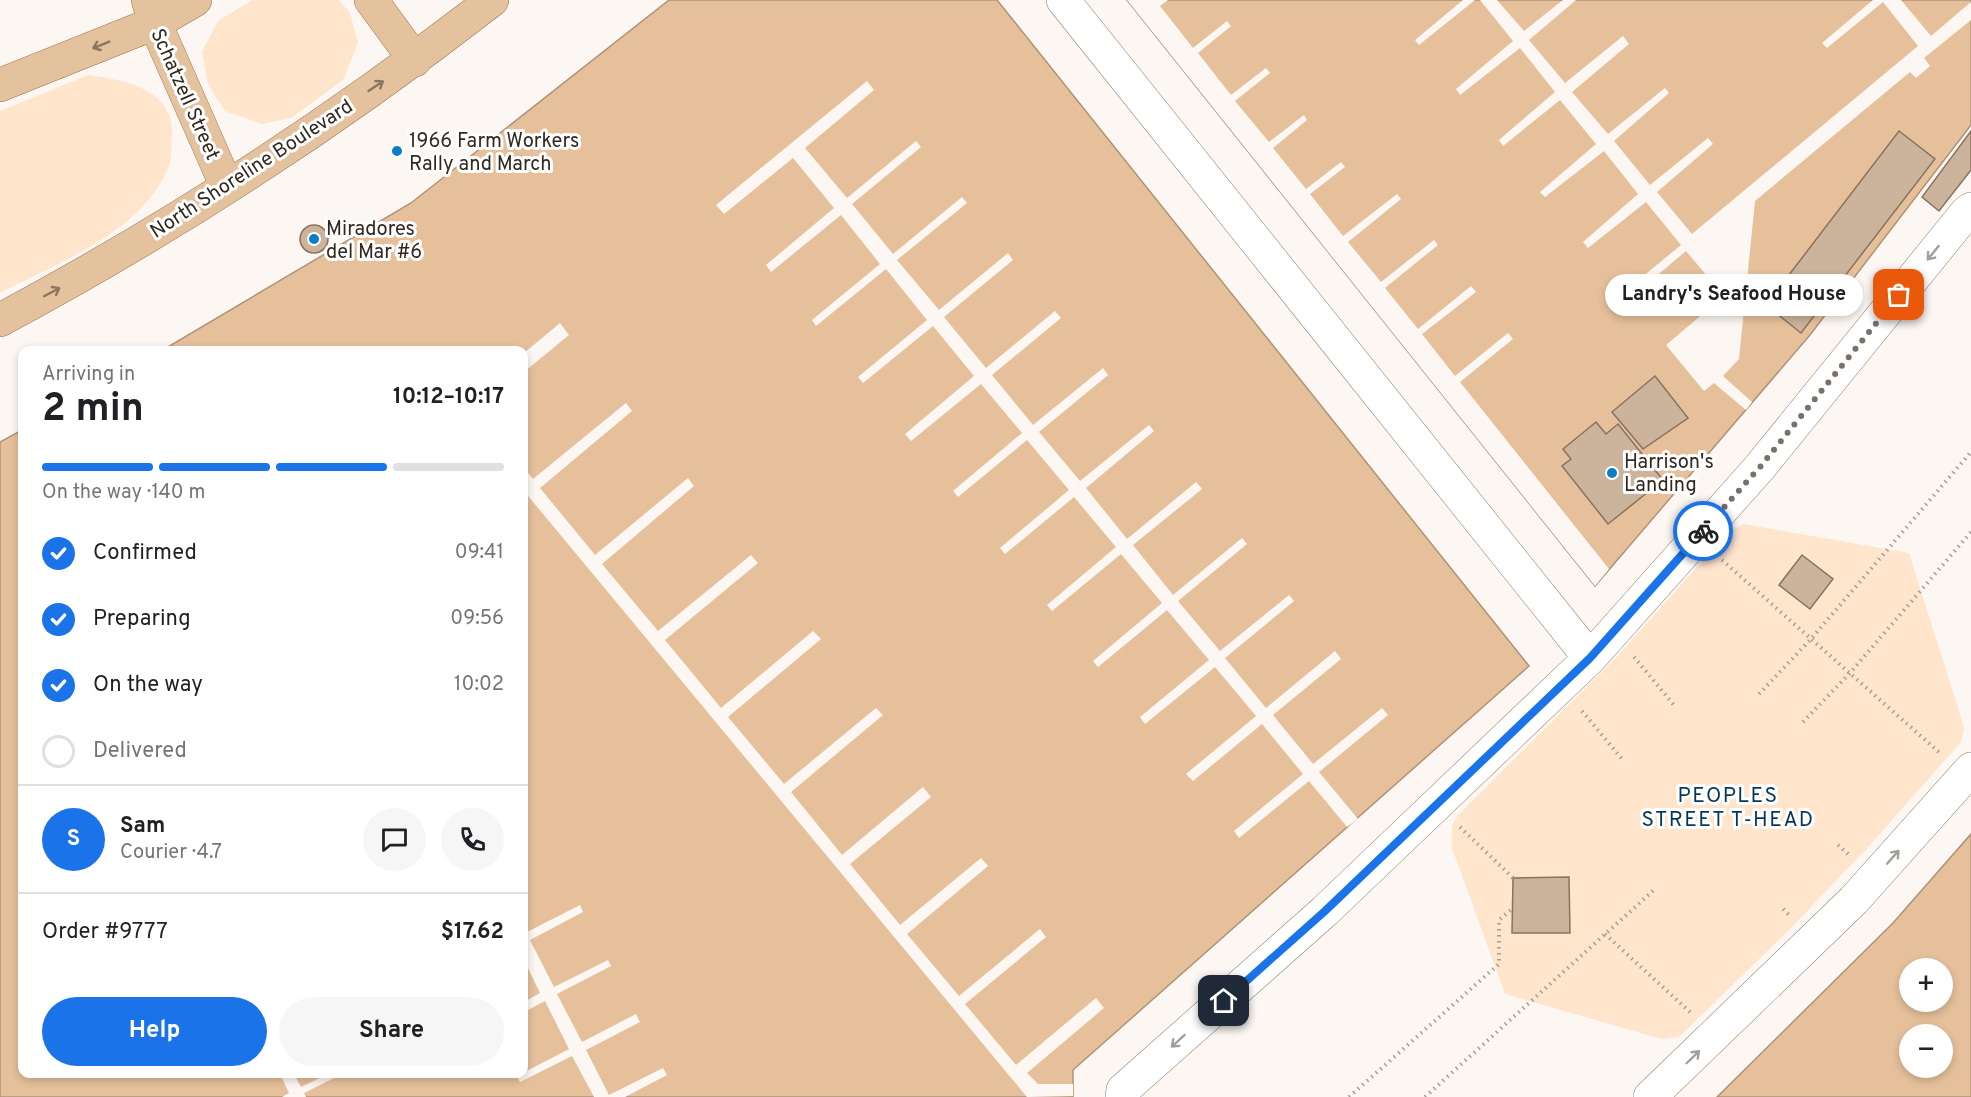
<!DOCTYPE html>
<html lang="en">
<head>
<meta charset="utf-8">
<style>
	body { margin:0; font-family:Overpass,sans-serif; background:#f6f6f6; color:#202124; height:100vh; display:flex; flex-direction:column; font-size:22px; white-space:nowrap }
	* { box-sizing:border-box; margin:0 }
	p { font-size:20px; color:#757577 }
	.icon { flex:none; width:33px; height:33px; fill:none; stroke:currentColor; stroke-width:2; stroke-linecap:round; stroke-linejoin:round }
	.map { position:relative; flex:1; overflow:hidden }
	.details { position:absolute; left:18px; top:346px; width:510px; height:732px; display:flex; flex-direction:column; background:#fff; border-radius:12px; box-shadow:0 3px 9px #0003 }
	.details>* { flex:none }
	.tools { position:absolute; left:1899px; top:958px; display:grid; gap:12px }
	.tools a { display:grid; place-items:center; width:54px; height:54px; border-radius:50%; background:#fff; box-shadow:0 3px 9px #0003; font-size:30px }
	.pin { position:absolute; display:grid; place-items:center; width:51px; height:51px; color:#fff; margin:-26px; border-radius:12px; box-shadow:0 3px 9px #0006 }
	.courier { position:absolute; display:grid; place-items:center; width:60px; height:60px; margin:-30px; border:4px solid #1a73e8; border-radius:50%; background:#fff; color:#222; box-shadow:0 2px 8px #0007 }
	.bubble { position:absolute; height:42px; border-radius:21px; background:#fff; box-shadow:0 3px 9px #0003; font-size:20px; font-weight:700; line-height:42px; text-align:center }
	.headline em { font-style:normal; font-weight:700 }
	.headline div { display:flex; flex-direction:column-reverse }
	.headline { display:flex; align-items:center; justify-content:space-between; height:102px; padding:0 24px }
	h1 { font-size:39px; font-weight:700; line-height:45px }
	.bar { display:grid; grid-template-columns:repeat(4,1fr); gap:9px 6px; align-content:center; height:72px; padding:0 24px }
	.bar i { height:8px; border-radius:4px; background:#e0e0e0 }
	.bar .current { background:#1a73e8 }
	.bar p { grid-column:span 4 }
	.line { display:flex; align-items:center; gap:15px; padding:0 24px; border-top:2px solid #e0e0e0 }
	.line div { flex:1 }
	.round { display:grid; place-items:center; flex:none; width:63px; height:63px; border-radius:32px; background:#f6f6f6 }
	ol { padding:0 24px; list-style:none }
	li { display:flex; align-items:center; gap:18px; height:66px }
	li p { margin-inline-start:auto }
	li .icon { padding:6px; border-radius:50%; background:#1a73e8; color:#fff; stroke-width:4 }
	li:last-child { color:#757577 }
	li i { width:33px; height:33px; border:3px solid #e0e0e0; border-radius:50% }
	.action { display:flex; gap:12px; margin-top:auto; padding:12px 24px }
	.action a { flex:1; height:69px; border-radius:36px; background:#1a73e8; color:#fff; font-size:24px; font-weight:700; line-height:69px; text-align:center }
	.action a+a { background:#f6f6f6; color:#202124 }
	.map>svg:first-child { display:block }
	.green { fill:#ffe5cc }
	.water { fill:#e6c09b; stroke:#b09276; stroke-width:1.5; fill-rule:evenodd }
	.pier { fill:#fdf7f3 }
	.building { fill:#cbb39c; stroke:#89735d; stroke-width:1.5 }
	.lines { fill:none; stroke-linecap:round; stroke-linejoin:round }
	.minor-casing { stroke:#937d67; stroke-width:34 }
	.major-casing { stroke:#9a7148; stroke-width:34 }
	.path { stroke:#a69f98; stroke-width:4; stroke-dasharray:1.5 4.5; stroke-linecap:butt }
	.minor { stroke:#fff; stroke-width:33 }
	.major { stroke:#e5c29e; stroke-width:33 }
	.oneway { stroke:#8b755e }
	.oneway2 { stroke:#a29e9a }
	.done { stroke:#787069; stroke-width:6; stroke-dasharray:0 10.8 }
	.route { stroke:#1a73e8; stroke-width:8 }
	.poi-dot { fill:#0c7ec8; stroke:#fff; stroke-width:2 }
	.labels { text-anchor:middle; stroke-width:6; stroke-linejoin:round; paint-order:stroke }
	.street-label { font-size:20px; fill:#31281f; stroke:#fff }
	.poi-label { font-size:20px; fill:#31281f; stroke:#fff; text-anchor:start }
	.neighbourhood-label { font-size:21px; letter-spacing:1.5px; fill:#033659; stroke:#fff }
</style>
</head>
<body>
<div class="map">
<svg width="1971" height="1097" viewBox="0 0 1971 1097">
	<rect width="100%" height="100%" fill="#fdf7f3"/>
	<path class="green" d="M252,0H339L350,13L358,43L343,80L291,118L262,124L225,111L208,85L202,52L218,21Z
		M88,75C123,80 174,88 172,134C171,144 172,157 169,166C143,232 59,262 0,293V111Z
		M1743,524L1909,553L1964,727L1961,742L1870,845L1791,928L1679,1037L1661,1039L1505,994L1452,848V826L1458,815L1615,659L1727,533Z"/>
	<path class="water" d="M669,0H997L1529,666L1073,1070V1097H0V442L22,430V1074H524V351H161L411,203Z
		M1127,0H1971V125L1810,335L1595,586Z
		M1971,834V1097H1717L1893,923ZM1910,969H1942V1002H1910ZM1910,1035H1942V1068H1910Z"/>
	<path class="pier" d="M1127,0H1168L1160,6L1193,48L1227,21L1231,26L1198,53L1231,95L1266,68L1270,73L1235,101L1269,142L1304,115L1307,120L1273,148L1306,189L1341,162L1345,167L1310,194L1343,236L1397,194L1401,199L1348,242L1381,282L1434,240L1438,245L1385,288L1418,329L1471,286L1476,292L1422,334L1455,376L1508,333L1513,339L1460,382L1609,569L1595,586Z
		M1463,0H1475L1419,45L1415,40Z
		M1480,0H1497L1524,31L1563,0H1576L1529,40L1565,83L1623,36L1629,44L1572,92L1608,134L1665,88L1669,93L1614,141L1650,185L1708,138L1713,144L1657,192L1692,234L1918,46L1883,2L1827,48L1822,43L1873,0H1901L1931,36L1971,2V20L1924,58L1930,66L1916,78L1910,72L1755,201L1739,359L1723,376L1752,402L1746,410L1714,383L1704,391L1666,345L1724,296L1686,251L1629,299L1624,292L1681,245L1646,202L1588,248L1583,242L1638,194L1604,151L1545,197L1540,192L1596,144L1560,100L1503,146L1499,140L1555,92L1520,48L1460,95L1456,89L1513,41Z
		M867,81L874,90L805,148L847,198L916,141L921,147L852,204L893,254L962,197L967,203L897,260L939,310L1008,253L1013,260L944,317L986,368L1055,311L1061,318L992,375L1033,425L1103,368L1108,375L1039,432L1080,481L1149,425L1154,431L1086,488L1127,539L1196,482L1202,489L1133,545L1173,595L1242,538L1247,544L1178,601L1220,651L1289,595L1294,601L1225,658L1266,708L1335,651L1341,659L1273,715L1313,764L1382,708L1388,715L1319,772L1358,819L1347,827L1309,781L1239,838L1234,831L1303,774L1262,724L1193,781L1186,774L1256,716L1215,667L1145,724L1140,717L1209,660L1167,610L1098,667L1093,661L1162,603L1121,554L1052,611L1047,605L1116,547L1074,497L1005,554L1000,548L1069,490L1027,440L958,497L953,491L1022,433L981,384L911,441L905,434L974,376L933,326L863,383L858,377L927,320L886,269L816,326L812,320L880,264L841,215L771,272L766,265L834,208L793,158L724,214L716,205Z
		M560,323L569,335L524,372V353Z
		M626,403L632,411L540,488L595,555L688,478L694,486L602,564L658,631L751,555L758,563L665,640L721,708L813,631L821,639L728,717L784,784L876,708L883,715L791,792L842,855L923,787L931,797L850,864L900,925L981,858L988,866L907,934L959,996L1040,929L1046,937L965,1004L1016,1065L1096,998L1104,1008L1027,1073L1038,1084H1073V1096L1027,1097L524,491V468L533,479Z
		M580,905L583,912L530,940L554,987L608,960L611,966L557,994L582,1042L636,1014L640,1022L586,1050L609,1095L663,1068L667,1075L625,1097H594L572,1056L520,1082L517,1076L569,1049L545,1001L524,1012V1002L540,993L524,960V927L527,932Z
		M280,1074H294L301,1087L328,1074H342L304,1093L306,1097H282L289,1093Z"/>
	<path class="building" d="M1899,131L1935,159L1801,333L1766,305Z
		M1971,131V170L1939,211L1922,197Z
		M300 239a14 14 0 1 1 28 0a14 14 0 1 1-28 0Z
		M1655,376L1688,418L1643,449L1612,412Z
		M1596,422L1606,434L1618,424L1663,480L1608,524L1562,466L1571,459L1563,449Z
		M1802,555L1833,579L1810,609L1779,585Z
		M1569,877L1570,933H1512L1513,878Z"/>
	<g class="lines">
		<g class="minor-casing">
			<path id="minor" d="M1063,0L1590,658
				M1122,1097L1123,1090L1325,911L1590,658L1760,467L1966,213L1971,209
				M1650,1097L1854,900L1971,769"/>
		</g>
		<g class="major-casing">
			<path id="major" d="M148,0L155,23L227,187
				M371,0L415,60
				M0,85L155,23L195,0
				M0,320C172,228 338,120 492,0"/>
		</g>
		<path class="path" d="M1722,560L1941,754
			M1634,657L1674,705
			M1759,694L1811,639L1971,452
			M1582,711L1622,759
			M1803,722L1850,673L1971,532
			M1460,827L1513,878
			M1838,845L1849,855
			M1783,909L1791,917
			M1605,934L1691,1013
			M1349,1097L1499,964V920L1513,908
			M1425,1097L1654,890"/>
		<use href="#minor" class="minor"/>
		<use href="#major" class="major"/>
	</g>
	<defs><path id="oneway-shaft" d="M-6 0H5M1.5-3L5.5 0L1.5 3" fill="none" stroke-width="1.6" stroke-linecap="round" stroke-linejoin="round" transform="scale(1.5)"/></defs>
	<g class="oneway">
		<use href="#oneway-shaft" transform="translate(101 45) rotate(158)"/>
		<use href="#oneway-shaft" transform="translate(376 86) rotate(-34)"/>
		<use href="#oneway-shaft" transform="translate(52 292) rotate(-28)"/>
	</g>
	<g class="oneway2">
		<use href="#oneway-shaft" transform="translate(1933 253) rotate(129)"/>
		<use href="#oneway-shaft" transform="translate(1893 857) rotate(-48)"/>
		<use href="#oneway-shaft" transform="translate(1178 1041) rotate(138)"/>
		<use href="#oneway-shaft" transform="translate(1693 1057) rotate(-44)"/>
	</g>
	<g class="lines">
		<path class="done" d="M1703,531L1760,467L1899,295"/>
		<path class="route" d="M1224,1001L1325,911L1590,658L1703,531"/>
	</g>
	<g class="poi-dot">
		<circle cx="397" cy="151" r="6"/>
		<circle cx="314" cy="239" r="6"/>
		<circle cx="1612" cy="473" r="6"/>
	</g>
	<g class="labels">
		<g class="street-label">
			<text transform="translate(186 94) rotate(66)" y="7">Schatzell Street</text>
			<text transform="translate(251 168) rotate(-33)" y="7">North Shoreline Boulevard</text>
		</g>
		<g class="poi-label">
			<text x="409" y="147">1966 Farm Workers<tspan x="409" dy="23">Rally and March</tspan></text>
			<text x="326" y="235">Miradores<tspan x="326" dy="23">del Mar #6</tspan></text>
			<text x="1624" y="468">Harrison's<tspan x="1624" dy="23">Landing</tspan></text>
		</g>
		<g class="neighbourhood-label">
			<text x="1728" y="802">PEOPLES<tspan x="1728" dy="24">STREET T-HEAD</tspan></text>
		</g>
	</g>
</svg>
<div class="tools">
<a>+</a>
<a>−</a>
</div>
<div class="pin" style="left:1899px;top:295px;background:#ea580c"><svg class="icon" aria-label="bag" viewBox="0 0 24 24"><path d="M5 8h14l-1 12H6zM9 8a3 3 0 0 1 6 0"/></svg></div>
<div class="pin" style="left:1224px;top:1001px;background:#1f2937"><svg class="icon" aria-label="home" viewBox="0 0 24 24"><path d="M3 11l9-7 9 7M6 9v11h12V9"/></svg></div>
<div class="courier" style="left:1703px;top:531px"><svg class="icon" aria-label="bike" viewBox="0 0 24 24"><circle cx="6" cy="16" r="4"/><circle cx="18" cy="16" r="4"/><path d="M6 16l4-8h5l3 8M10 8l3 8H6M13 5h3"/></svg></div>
<div class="bubble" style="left:1605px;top:274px;width:258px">Landry's Seafood House</div>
<section class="details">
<div class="headline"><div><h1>2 min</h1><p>Arriving in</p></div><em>10:12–10:17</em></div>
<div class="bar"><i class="current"></i><i class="current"></i><i class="current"></i><i></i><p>On the way · 140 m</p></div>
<ol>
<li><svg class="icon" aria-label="check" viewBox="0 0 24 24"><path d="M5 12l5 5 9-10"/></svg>Confirmed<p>09:41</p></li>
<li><svg class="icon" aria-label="check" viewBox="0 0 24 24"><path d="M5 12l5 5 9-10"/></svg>Preparing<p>09:56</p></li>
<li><svg class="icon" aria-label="check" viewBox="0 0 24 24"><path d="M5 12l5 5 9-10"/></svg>On the way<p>10:02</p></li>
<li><i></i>Delivered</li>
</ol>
<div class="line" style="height:108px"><b class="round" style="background:#1a73e8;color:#fff">S</b><div><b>Sam</b><p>Courier · 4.7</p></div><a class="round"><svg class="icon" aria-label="chat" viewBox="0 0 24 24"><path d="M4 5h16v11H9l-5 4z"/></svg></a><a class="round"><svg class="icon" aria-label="phone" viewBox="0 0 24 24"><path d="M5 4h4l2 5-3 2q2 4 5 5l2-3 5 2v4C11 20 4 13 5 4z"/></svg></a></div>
<div class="line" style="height:78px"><div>Order #9777</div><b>$17.62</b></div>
<div class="action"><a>Help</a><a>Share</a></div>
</section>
</div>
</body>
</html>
